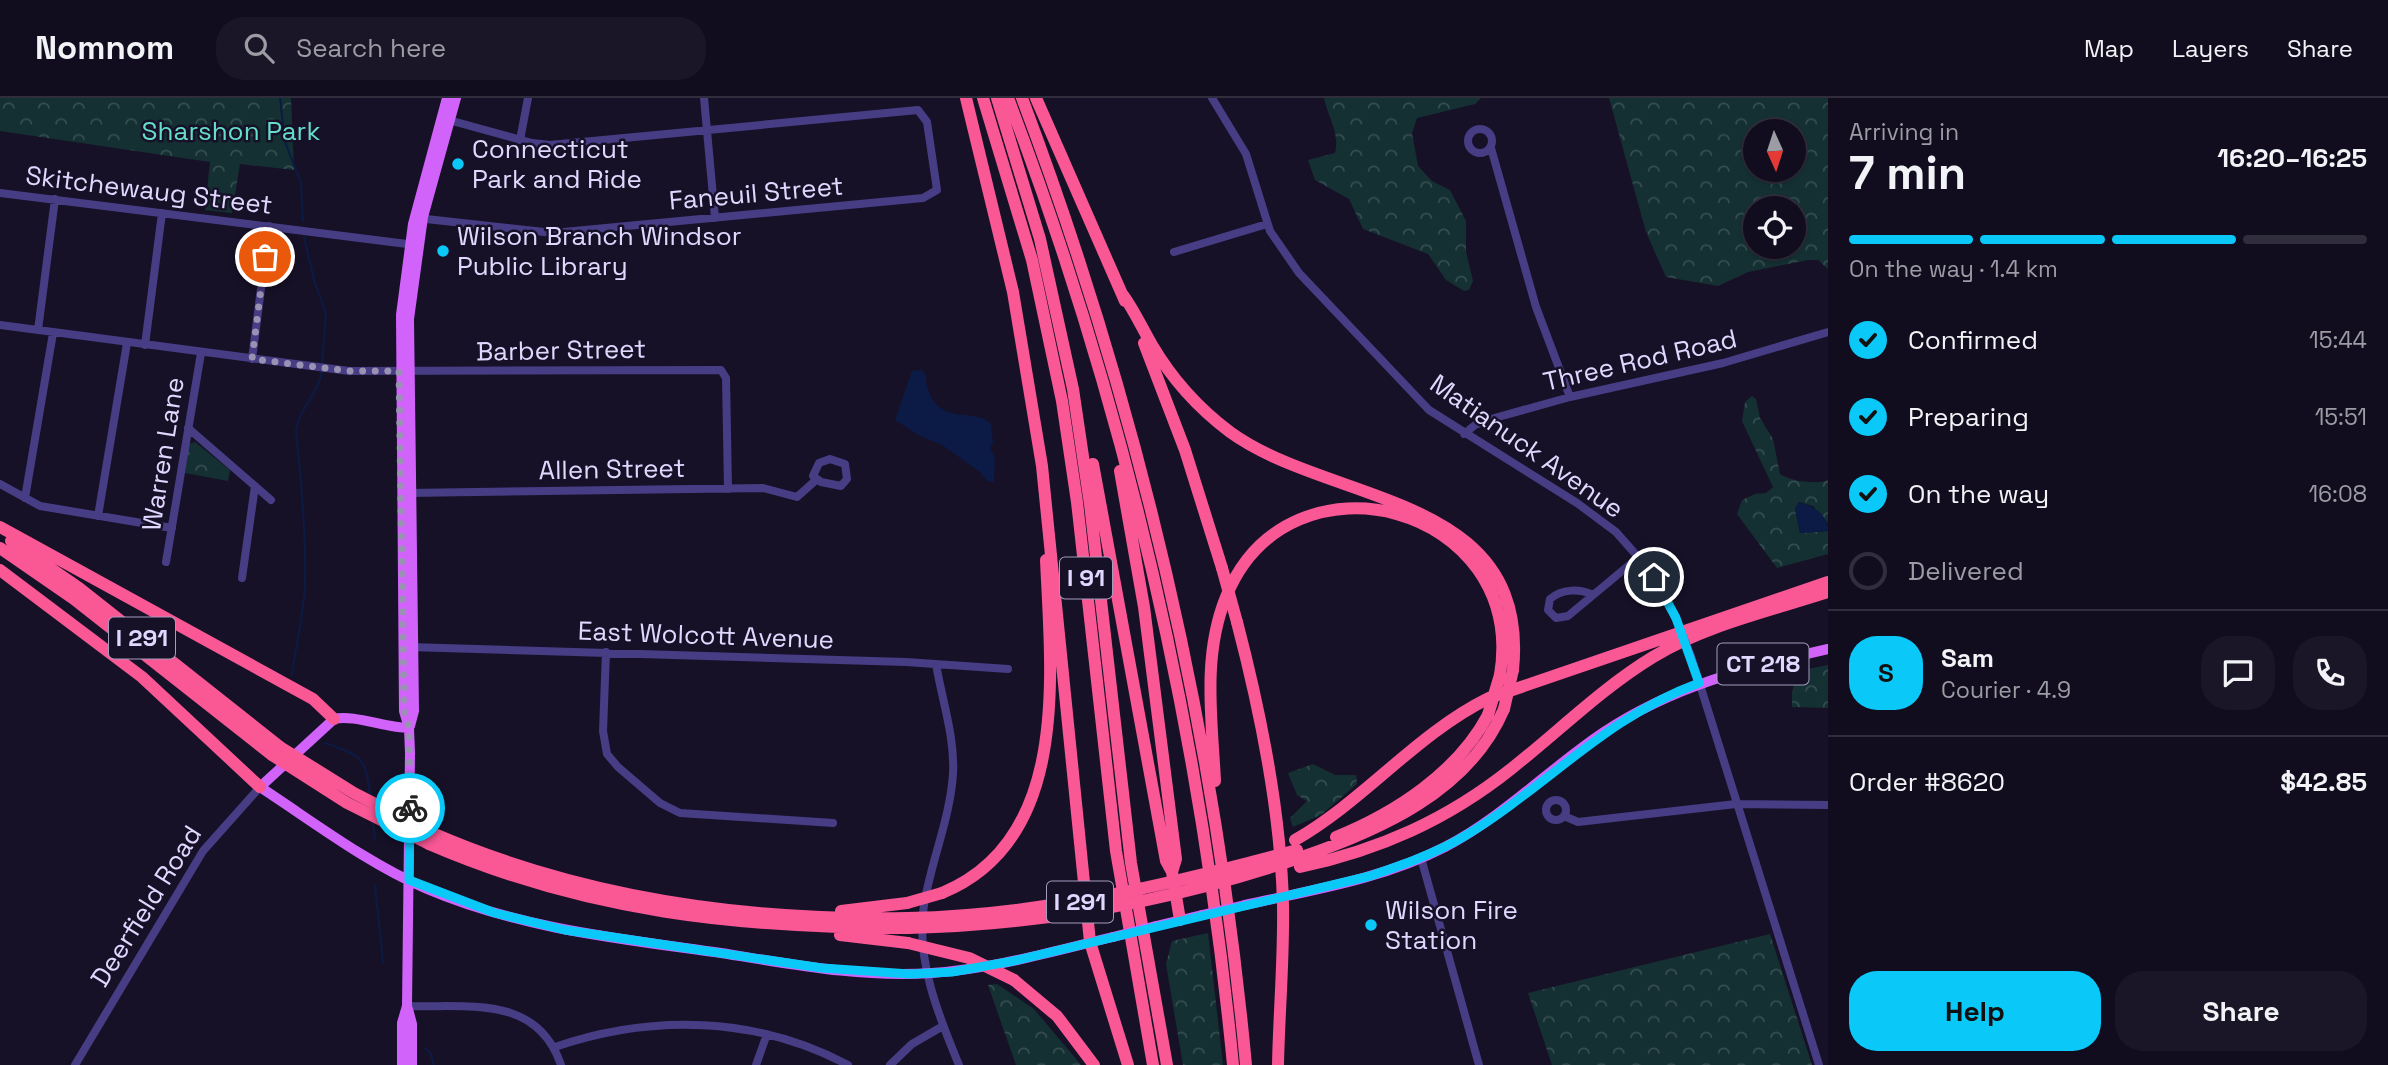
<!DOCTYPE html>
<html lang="en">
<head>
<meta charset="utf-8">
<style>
	body { margin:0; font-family:"Space Grotesk",sans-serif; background:#1a1627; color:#f1f3f6; height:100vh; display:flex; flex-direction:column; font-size:26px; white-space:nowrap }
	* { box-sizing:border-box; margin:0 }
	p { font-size:23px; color:#9c9ca4 }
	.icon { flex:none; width:38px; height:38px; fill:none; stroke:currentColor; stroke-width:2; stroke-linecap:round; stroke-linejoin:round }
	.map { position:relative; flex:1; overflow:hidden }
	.panel { display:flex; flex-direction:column; background:#110d1e; width:560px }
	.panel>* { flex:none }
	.needle { width:46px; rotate:177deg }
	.buttons { position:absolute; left:1743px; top:21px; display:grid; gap:14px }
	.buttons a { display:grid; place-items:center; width:63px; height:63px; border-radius:50%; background:#110d1e; box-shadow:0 2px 5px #0004,0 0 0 2px #302d3c; font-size:35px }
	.pin { position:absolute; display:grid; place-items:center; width:60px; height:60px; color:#fff; margin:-30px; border:4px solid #fff; border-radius:50%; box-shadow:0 2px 7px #0007 }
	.courier { position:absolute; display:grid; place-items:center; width:70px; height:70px; margin:-35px; border:5px solid #0ac8f8; border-radius:50%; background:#fff; color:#222; box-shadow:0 2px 9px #0007 }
	.headline em { font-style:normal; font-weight:700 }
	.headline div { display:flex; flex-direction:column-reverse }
	.headline { display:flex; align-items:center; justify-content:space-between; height:119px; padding:0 21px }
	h1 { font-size:46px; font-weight:700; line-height:52px }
	.bar { display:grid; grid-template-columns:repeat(4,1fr); gap:10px 7px; align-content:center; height:84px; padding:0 21px }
	.bar i { height:9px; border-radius:5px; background:#302d3c }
	.bar .current { background:#0ac8f8 }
	.bar p { grid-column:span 4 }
	.line { display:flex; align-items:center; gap:18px; padding:0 21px; border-top:2px solid #302d3c }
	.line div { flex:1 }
	.round { display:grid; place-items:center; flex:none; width:74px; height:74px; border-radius:28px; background:#1a1627 }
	ol { padding:0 21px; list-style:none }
	li { display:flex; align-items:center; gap:21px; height:77px }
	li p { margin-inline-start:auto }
	li .icon { padding:7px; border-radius:50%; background:#0ac8f8; color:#111; stroke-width:4 }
	li:last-child { color:#9c9ca4 }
	li i { width:38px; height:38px; border:4px solid #302d3c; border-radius:50% }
	.cta { display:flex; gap:14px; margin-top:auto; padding:14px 21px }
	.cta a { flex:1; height:80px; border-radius:28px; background:#0ac8f8; color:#111; font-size:28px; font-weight:700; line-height:80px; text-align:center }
	.cta a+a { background:#1a1627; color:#f1f3f6 }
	header { display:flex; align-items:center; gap:42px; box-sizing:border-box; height:98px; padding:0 35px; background:#110d1e; border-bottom:2px solid #302d3c }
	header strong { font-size:33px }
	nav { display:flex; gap:38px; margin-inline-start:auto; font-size:24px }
	.search { width:490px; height:63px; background:#1a1627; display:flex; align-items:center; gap:18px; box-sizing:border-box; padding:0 24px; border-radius:28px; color:#9c9ca4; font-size:26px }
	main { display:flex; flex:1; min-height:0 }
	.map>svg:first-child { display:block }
	.forest { fill:url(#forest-crowns); fill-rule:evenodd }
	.water { fill:#0c1b45 }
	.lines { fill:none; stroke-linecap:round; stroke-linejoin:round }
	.stream { stroke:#0c1b45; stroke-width:2 }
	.minor { stroke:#473d85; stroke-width:8 }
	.major { stroke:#d163fb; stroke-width:10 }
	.highway { stroke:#fa5795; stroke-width:12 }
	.minor-bridge { stroke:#473d85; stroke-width:8 }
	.major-bridge { stroke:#d163fb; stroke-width:10 }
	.highway-bridge { stroke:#fa5795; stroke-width:12 }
	.done { stroke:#9a92b3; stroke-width:7; stroke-dasharray:0 12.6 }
	.route { stroke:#0ac8f8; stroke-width:9 }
	.poi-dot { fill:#0ac8f8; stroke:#171128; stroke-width:2.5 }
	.labels { text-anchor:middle; stroke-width:5; stroke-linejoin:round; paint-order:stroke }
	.shield { fill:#171128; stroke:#a49cbe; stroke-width:2 }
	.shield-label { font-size:24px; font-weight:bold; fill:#e0d8fe }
	.park-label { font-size:26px; fill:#65ddcb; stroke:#171128 }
	.poi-label { font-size:26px; fill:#e0d8fe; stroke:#171128; text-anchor:start }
	.street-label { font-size:26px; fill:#e0d8fe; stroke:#171128 }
</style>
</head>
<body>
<header>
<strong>Nomnom</strong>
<div class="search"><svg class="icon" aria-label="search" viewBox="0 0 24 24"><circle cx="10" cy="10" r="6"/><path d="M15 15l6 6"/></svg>Search here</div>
<nav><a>Map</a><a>Layers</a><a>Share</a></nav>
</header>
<main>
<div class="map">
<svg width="1828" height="967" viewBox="0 0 1828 967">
	<defs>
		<pattern id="forest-crowns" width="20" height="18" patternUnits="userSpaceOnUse" patternTransform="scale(1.75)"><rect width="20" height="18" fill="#143032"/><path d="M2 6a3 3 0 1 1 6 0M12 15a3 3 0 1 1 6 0" fill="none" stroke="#364d51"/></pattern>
	</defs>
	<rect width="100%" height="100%" fill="#171128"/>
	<path class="forest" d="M0,0H291L294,72L240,66L232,115L205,112L210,64L0,33Z
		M1324,0H1481L1475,6L1417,20L1412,35L1418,68L1432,83L1450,92L1466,123V154L1473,183L1469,192L1464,193L1446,182L1428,156L1363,131L1349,101L1315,82L1308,62L1335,55C1340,34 1328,20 1324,0Z
		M1609,0H1828V171L1818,162H1808L1748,174L1718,188L1666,179L1646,134ZM1755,33H1794V72H1755ZM1755,110H1794V149H1755Z
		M1752,298L1756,301L1760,320L1773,341L1780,376C1789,383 1818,387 1828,382V425L1813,408L1799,404L1795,411L1800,435L1828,433V456L1777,470L1737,416L1742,402L1755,396L1766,395L1773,389L1742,323L1745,304Z
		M195,344L230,372L228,383L185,375L189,346Z
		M1828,567V610L1792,609V594L1798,573Z
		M1313,666L1335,677H1356L1357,686L1321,717L1293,729L1290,720L1307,703L1297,697L1288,675Z
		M1208,835L1223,967H1183L1166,866L1172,843Z
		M1770,836L1812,967H1552L1528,895Z
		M997,886L1034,911L1081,967H1016L988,887Z"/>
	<path class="water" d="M921,272L925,275C931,334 974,307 991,326L993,345L990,349L995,361L994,384L987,383L980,374L942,347L920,338L895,322L912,273Z
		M1799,404C1813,408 1828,416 1828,433L1800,435L1795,411Z"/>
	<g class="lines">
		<path class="stream" d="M280,0L285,44L301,85L303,123
			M304,139L314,182L326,215L322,266
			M292,577C296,546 304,516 305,485C306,434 301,383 296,332C299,309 320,296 322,271
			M325,645C362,658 366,659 370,698
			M373,725L375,741
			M375,787L383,864
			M425,950L431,956L434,967"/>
		<path class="minor" d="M704,0L715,120
			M1212,0L1246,56L1270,133L1299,175L1429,312L1577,405L1616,434L1646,468L1674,517
			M1468 43a12 12 0 1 1 24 0a12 12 0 1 1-24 0Z
			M520,42L528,0
			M1491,50L1536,209L1570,299
			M0,95L415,147
			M417,120L553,135L923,100L937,92L927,24L918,12L550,47L532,45L445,21
			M1174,154L1267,126
			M0,227L349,273L721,272L726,280L728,391
			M38,232L55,101
			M145,247L162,115
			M252,261L269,128
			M188,330L271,402
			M1464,336L1475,327L1491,321L1570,299L1723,265L1828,234
			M830,361L845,366L847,381L841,388L821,384L813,378L819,365Z
			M0,386L40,408L172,430
			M407,395L763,390L797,399L816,382
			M25,400L53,235
			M98,418L127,245
			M166,464L201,255
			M242,480L255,388
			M1593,497C1579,490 1562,491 1550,501L1548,512L1556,520L1568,518L1640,458
			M409,549L906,564L1008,571
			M606,554L603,633L607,656L618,669L660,705L680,715L833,725
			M1691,558L1819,967
			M936,566C942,602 955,639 953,676C950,721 931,763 924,807C915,860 939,919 959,967
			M1546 712a10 10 0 1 1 20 0a10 10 0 1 1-20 0Z
			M1564,718L1578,724L1736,706L1828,707
			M1421,760L1479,967
			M407,908C468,910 537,896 561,967
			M555,949C651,916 757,918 848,967
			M75,967L203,753L260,689
			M756,967L767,936
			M890,967L912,946L943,928"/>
		<path class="major" d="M410,628L414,613L409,221L423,119L456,0
			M409,630C386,630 353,616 334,621L260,689C315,725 367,765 427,791C521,831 622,841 721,855C791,866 861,880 932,875C993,871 1054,853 1113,839
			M1245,807C1312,792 1383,781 1445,749C1503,719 1550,670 1604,634C1673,588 1749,569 1828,551
			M1156,828L1202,817
			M408,911L412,926V967
			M402,967V925L407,908L410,655L409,630L404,613L401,217L413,126L447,0"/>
		<path class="highway" d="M966,0L1013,194L1042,368L1090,844L1128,967
			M983,0L1032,162L1062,303L1077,404L1116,753L1153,967
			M997,0L1040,141L1073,291L1090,406L1131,765L1167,967
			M1008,0C1126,311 1201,636 1233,967
			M1022,0C1139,311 1215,636 1246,967
			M1036,0L1125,203
			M1123,197C1134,212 1142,230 1152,247C1172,281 1198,310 1230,334C1332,408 1531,394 1513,572
			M1144,245L1185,352L1222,470
			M1093,366L1166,763L1172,774L1180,822
			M1120,373L1144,509L1176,761L1172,774
			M0,429L313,601L334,621
			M11,443L79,490L280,649
			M0,450L74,501L272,657
			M0,472L142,579L260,689
			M1237,524C1260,612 1281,716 1283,807C1284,861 1279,914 1278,967
			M1215,683C1212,622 1202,558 1226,499C1289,343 1528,408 1500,577
			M430,734C581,800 744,823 908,820
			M1336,739C1395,715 1457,675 1488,617
			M1295,742C1365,702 1416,636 1489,600L1828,484
			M429,746C586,814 739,830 908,830
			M1299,760C1378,733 1469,694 1504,611
			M1300,769C1379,752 1447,722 1511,671C1558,634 1602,590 1653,559C1706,527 1770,513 1828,494
			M942,795C1071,742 1051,576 1046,462
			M841,813L907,805
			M840,837L908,845
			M1014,882L1057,918L1094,967"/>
		<path class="minor-bridge" d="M1674,517L1691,558"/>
		<path class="major-bridge" d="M1202,817L1245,807
			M1113,839L1156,828"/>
		<path class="highway-bridge" d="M1222,470L1237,524
			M1504,611L1513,572
			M1488,617L1500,577
			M280,649L354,695L430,734
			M272,657L347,705L429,746
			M907,805L942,795
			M908,820C1042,817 1168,787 1297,752
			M908,830C1042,827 1172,803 1299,760
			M908,845L969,860L1014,882"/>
	</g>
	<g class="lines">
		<path class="done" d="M265,159L252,261L349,273H399L404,613L409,630L410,710"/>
		<path class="route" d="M410,710L409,782L495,815L565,832L822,870L910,876L952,874L1013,863L1370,778C1402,767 1434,756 1463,739C1547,689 1604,620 1699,585L1676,520L1654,479"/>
	</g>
	<g class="poi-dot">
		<circle cx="458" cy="66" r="7"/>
		<circle cx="443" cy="153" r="7"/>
		<circle cx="1371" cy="827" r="7"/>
	</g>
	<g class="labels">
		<g class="shield">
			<rect x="1060" y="459.5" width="52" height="41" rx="5"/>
			<rect x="109" y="519.5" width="66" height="41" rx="5"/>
			<rect x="1717.5" y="545.5" width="91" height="41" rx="5"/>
			<rect x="1047" y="783.5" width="66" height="41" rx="5"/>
		</g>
		<g class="shield-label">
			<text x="1086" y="488">I 91</text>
			<text x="142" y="548">I 291</text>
			<text x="1763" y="574">CT 218</text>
			<text x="1080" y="812">I 291</text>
		</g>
		<g class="park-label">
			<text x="231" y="42">Sharshon Park</text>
		</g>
		<g class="poi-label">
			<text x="472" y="60">Connecticut<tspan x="472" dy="30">Park and Ride</tspan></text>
			<text x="457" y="147">Wilson Branch Windsor<tspan x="457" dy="30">Public Library</tspan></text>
			<text x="1385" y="821">Wilson Fire<tspan x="1385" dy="30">Station</tspan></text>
		</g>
		<g class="street-label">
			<text transform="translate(149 92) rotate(7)" y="9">Skitchewaug Street</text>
			<text transform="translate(756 95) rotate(-5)" y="9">Faneuil Street</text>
			<text transform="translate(561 252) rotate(-1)" y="9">Barber Street</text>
			<text transform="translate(1640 262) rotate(-13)" y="9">Three Rod Road</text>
			<text transform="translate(1527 348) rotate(35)" y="9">Matianuck Avenue</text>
			<text transform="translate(163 356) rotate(-81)" y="9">Warren Lane</text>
			<text transform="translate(612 371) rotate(-1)" y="9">Allen Street</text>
			<text transform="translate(706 537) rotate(2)" y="9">East Wolcott Avenue</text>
			<text transform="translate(146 808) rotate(-58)" y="9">Deerfield Road</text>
		</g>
	</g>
</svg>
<div class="buttons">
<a><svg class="needle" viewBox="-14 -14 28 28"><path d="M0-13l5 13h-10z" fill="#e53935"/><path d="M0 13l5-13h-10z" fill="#9c9ca4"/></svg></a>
<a><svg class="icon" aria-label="locate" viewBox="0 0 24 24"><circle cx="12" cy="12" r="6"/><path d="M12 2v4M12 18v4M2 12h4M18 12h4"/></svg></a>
</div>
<div class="pin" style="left:265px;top:159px;background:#ea580c"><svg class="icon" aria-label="bag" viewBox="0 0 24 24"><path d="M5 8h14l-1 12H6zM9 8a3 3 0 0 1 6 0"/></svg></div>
<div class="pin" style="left:1654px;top:479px;background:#1f2937"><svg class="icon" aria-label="home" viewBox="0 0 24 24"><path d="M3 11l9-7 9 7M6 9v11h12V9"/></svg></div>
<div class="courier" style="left:410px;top:710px"><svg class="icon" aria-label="bike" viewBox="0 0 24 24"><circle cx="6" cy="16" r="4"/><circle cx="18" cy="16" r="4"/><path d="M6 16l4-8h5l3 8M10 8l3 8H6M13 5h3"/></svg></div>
</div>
<section class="panel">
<div class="headline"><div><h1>7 min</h1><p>Arriving in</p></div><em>16:20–16:25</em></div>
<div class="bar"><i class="current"></i><i class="current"></i><i class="current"></i><i></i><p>On the way · 1.4 km</p></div>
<ol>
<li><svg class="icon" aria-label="check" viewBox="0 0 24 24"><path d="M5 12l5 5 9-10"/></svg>Confirmed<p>15:44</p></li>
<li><svg class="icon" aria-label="check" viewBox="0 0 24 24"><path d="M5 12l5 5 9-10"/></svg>Preparing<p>15:51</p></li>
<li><svg class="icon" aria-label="check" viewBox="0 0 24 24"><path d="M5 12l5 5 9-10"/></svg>On the way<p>16:08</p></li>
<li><i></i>Delivered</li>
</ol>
<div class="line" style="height:126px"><b class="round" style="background:#0ac8f8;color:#111">S</b><div><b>Sam</b><p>Courier · 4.9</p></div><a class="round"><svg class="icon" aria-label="chat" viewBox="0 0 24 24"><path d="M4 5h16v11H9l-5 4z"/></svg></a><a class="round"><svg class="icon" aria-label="phone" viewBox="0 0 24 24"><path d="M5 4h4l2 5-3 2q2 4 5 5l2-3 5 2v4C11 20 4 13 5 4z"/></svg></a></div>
<div class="line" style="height:91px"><div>Order #8620</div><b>$42.85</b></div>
<div class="cta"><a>Help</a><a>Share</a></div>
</section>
</main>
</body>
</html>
